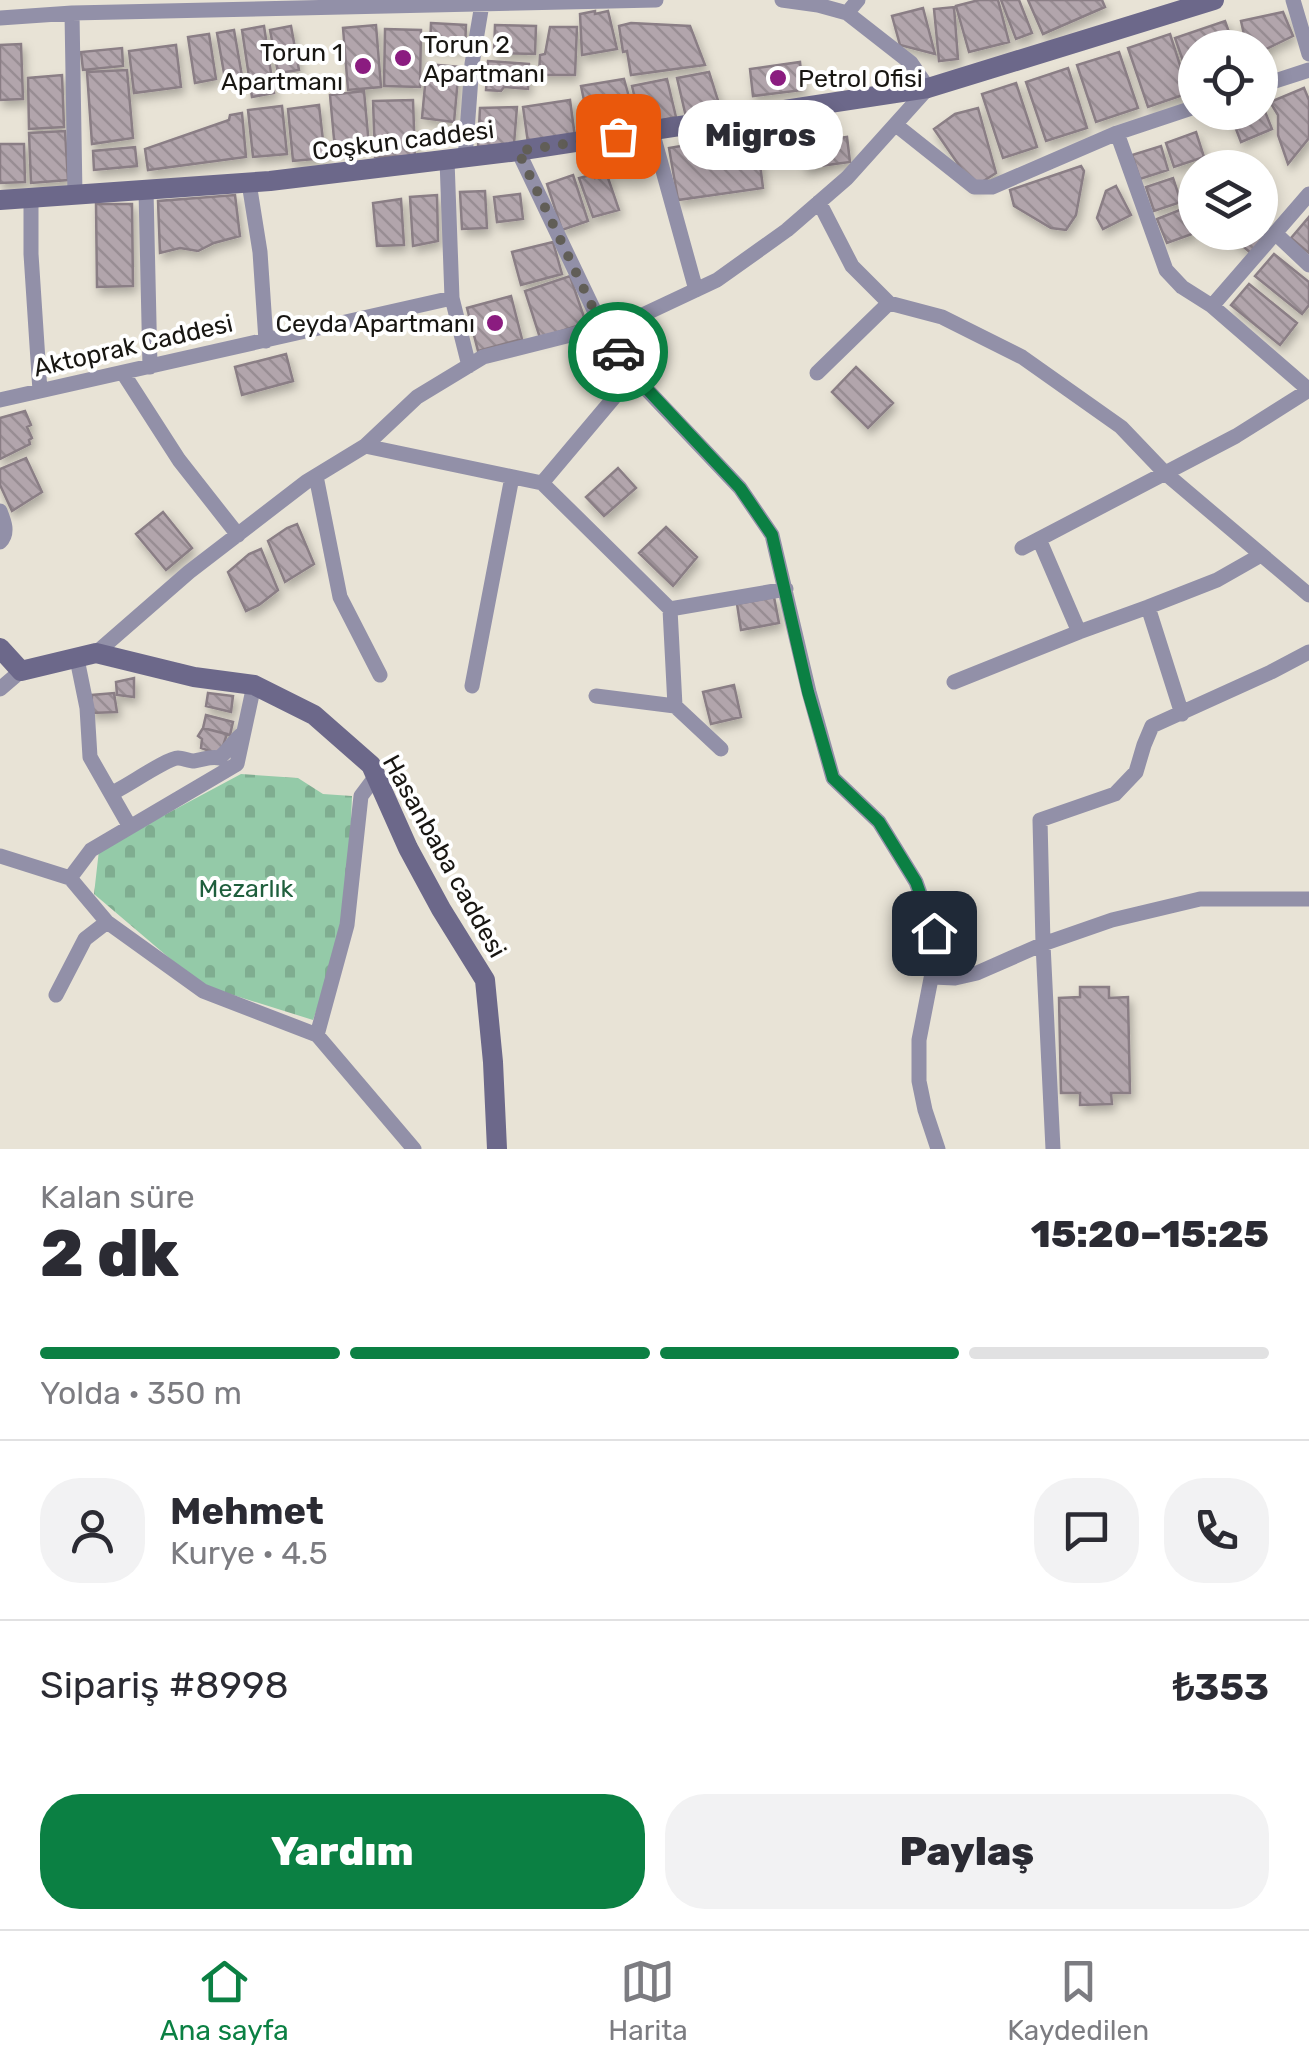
<!DOCTYPE html>
<html lang="tr">
<head>
<meta charset="utf-8">
<style>
	body { margin:0; font-family:Rubik,sans-serif; background:#f2f2f3; color:#2b2b33; height:100vh; display:flex; flex-direction:column; font-size:38px; white-space:nowrap }
	* { box-sizing:border-box; margin:0 }
	p { font-size:32px; color:#7c7c81 }
	.icon { flex:none; width:55px; height:55px; fill:none; stroke:currentColor; stroke-width:2; stroke-linecap:round; stroke-linejoin:round }
	.map { position:relative; height:1149px; overflow:hidden }
	.side { display:flex; flex-direction:column; background:#fff; flex:1 }
	.side>* { flex:none }
	.tools { position:absolute; left:1178px; top:30px; display:grid; gap:20px }
	.tools a { display:grid; place-items:center; width:100px; height:100px; border-radius:50%; background:#fff; box-shadow:0 5px 15px #0003; font-size:50px }
	.pin { position:absolute; display:grid; place-items:center; width:85px; height:85px; color:#fff; margin:-42px; border-radius:20px; box-shadow:0 5px 15px #0006 }
	.courier { position:absolute; display:grid; place-items:center; width:100px; height:100px; margin:-50px; border:8px solid #0b8043; border-radius:50%; background:#fff; color:#222; box-shadow:0 2px 12px #0007 }
	.bubble { position:absolute; height:70px; border-radius:35px; background:#fff; box-shadow:0 5px 15px #0003; font-size:32px; font-weight:800; line-height:70px; text-align:center }
	.head em { font-style:normal; font-weight:800 }
	.head div { display:flex; flex-direction:column-reverse }
	.head { display:flex; align-items:center; justify-content:space-between; height:170px; padding:0 40px }
	h1 { font-size:65px; font-weight:800; line-height:75px }
	.bar { display:grid; grid-template-columns:repeat(4,1fr); gap:15px 10px; align-content:center; height:120px; padding:0 40px }
	.bar i { height:12px; border-radius:8px; background:#e1e1e2 }
	.bar .current { background:#0b8043 }
	.bar p { grid-column:span 4 }
	.line { display:flex; align-items:center; gap:25px; padding:0 40px; border-top:2px solid #e1e1e2 }
	.line div { flex:1 }
	.round { display:grid; place-items:center; flex:none; width:105px; height:105px; border-radius:40px; background:#f2f2f3 }
	.cta { display:flex; gap:20px; margin-top:auto; padding:20px 40px }
	.cta a { flex:1; height:115px; border-radius:40px; background:#0b8043; color:#fff; font-size:40px; font-weight:800; line-height:115px; text-align:center }
	.cta a+a { background:#f2f2f3; color:#2b2b33 }
	.menu { display:flex; justify-content:space-around; align-items:center; height:140px; border-top:2px solid #e1e1e2; background:#fff; font-size:28px; color:#7c7c81 }
	.menu a { display:grid; justify-items:center; gap:5px }
	.menu .current { color:#0b8043 }
	.map>svg:first-child { display:block }
	.cemetery { fill:url(#cemetery-stones) }
	.building { fill:url(#building-back-hatch); stroke:#8a7e85; stroke-width:2.5; filter:url(#shadow) }
	.lines { fill:none; stroke-linecap:round; stroke-linejoin:round }
	.street { stroke:#9290a8; stroke-width:15 }
	.secondary { stroke:#6c688a; stroke-width:20 }
	.done { stroke:#615e57; stroke-width:10; stroke-dasharray:0 18 }
	.route { stroke:#0b8043; stroke-width:12 }
	.poi-dot { fill:#8b1c80; stroke:#fff; stroke-width:4 }
	.labels { text-anchor:middle; stroke-width:8; stroke-linejoin:round; paint-order:stroke }
	.poi-label { font-size:25px; fill:#181612; stroke:#fff; text-anchor:start }
	.street-label { font-size:25px; fill:#181612; stroke:#fff }
	.park-label { font-size:25px; fill:#1f5f3d; stroke:#fff }
</style>
</head>
<body>
<div class="map">
<svg width="1309" height="1149" viewBox="0 0 1309 1149">
	<defs>
		<pattern id="cemetery-stones" width="16" height="16" patternUnits="userSpaceOnUse" patternTransform="scale(2.5)"><rect width="16" height="16" fill="#94caa8"/><path d="M2 7V4a2 2 0 0 1 4 0v3zM10 15v-3a2 2 0 0 1 4 0v3z" fill="#7fad90"/></pattern>
		<pattern id="building-back-hatch" width="6" height="6" patternUnits="userSpaceOnUse" patternTransform="scale(2.5)"><rect width="6" height="6" fill="#b2a5ac"/><path d="M-1 5l2 2M0 0l6 6M5-1l2 2" fill="none" stroke="#988d93"/></pattern>
		<filter id="shadow"><feDropShadow dx="3" dy="5.5" stdDeviation="5" flood-color="#0004"/></filter>
	</defs>
	<rect width="100%" height="100%" fill="#e8e3d6"/>
	<path class="cemetery" d="M241,774L298,778L323,794L352,796L347,925L313,1020L201,985L94,894L99,850Z"/>
	<path class="building" d="M979,0H998L1009,42L969,52L956,6Z
		M1001,0H1019L1032,33L1016,39Z
		M1028,0H1102L1105,7L1043,34Z
		M954,7L958,59L939,61L934,9Z
		M923,8L935,54L900,45L892,16Z
		M595,11V14L608,11L617,49L582,55L580,14Z
		M1283,12L1293,36L1260,52V48H1247L1241,21Z
		M1225,21L1234,46L1195,48V60L1184,64L1175,38Z
		M431,23L466,25L465,49L430,47Z
		M631,23L690,26L705,65L631,75L627,51L623,52L619,26Z
		M376,25L381,87L348,90L343,28Z
		M495,25L536,26L535,54L494,53Z
		M264,26L274,93L252,97L242,30Z
		M291,26L299,70L278,73L270,30Z
		M550,27H577L575,75H539L540,55L545,54Z
		M385,29L421,30L420,87L384,86Z
		M234,30L242,76L225,79L217,33Z
		M209,34L216,79L195,83L188,37Z
		M1170,34L1189,93L1148,107L1128,48Z
		M21,44L23,99L0,100V45Z
		M176,45L181,87L134,93L129,51Z
		M122,48L123,66L83,70L81,52Z
		M1119,52L1138,108L1096,122L1077,65Z
		M488,61L529,64L528,89L504,87L501,91L486,90Z
		M800,62L803,90L753,96L750,69Z
		M427,64L459,67L454,122L422,118Z
		M1068,68L1087,128L1046,141L1026,82Z
		M127,70L133,138L92,144L87,72Z
		M709,72L721,110L686,117L677,78Z
		M62,75L64,127L29,129L28,78Z
		M624,79L636,122L583,130L581,121L585,118L580,106L585,105L581,86Z
		M667,79L676,117L641,125L632,86Z
		M1016,83L1037,147L1003,158L982,94Z
		M1304,88L1309,100V138L1288,164L1278,135V115L1270,102Z
		M364,91L369,146L335,150L330,95Z
		M413,100L415,156L375,157L373,101Z
		M570,100L575,137L528,143L523,107Z
		M1260,104H1262L1272,129L1241,142L1231,116L1240,112H1260Z
		M319,105L325,158L293,161L288,109Z
		M282,106L287,154L253,157L248,110Z
		M517,107L514,144L478,147L480,108Z
		M978,108L996,173L974,187L934,129L955,114Z
		M242,113L246,157L148,170L145,149L229,120L230,115Z
		M65,131L68,180L31,183L29,133Z
		M1196,132L1204,157L1174,167L1166,143Z
		M746,135L759,156L763,188L678,200L669,148Z
		M847,137L850,162L805,168L802,143Z
		M0,144H24L25,182L0,183Z
		M1161,146L1168,170L1140,179L1132,155Z
		M135,147L137,166L94,170L93,151Z
		M1081,166L1084,171L1076,215L1066,230L1051,228L1014,206L1010,190Z
		M594,174L595,178L607,175L619,210L593,217L579,178Z
		M573,175L588,221L562,230L547,184Z
		M1173,178L1181,202L1154,211L1146,187Z
		M1116,186L1131,215L1103,229L1097,218L1106,191Z
		M485,191L487,228L462,229L460,192Z
		M520,194L523,219L497,222L494,197Z
		M235,195L240,236L214,243L198,251L180,248L160,253L158,201Z
		M437,195L438,241L413,246L410,197Z
		M401,199L404,245L377,246L373,203Z
		M96,204H132L133,286L97,287Z
		M1182,209L1192,234L1167,243L1157,219Z
		M1309,217V253L1291,238Z
		M1260,230L1267,236L1252,254L1227,233L1260,232Z
		M553,242L562,274L521,285L512,252Z
		M1274,254L1309,282V305L1302,314L1255,276Z
		M570,276L586,323L540,338L525,291Z
		M1249,284L1297,323L1280,345L1231,305Z
		M511,296L522,339L478,351L467,308Z
		M286,354L293,381L242,395L235,367Z
		M856,367L893,403L868,428L832,392Z
		M25,411L31,425L27,427L32,438L29,440L30,444L0,459V418Z
		M26,458L42,492L12,511L0,485V469Z
		M618,468L636,488L604,516L586,497Z
		M163,512L192,548L166,570L136,534Z
		M297,524L314,564L285,582L268,541L287,528Z
		M666,527L697,557L673,586L639,553Z
		M261,549L278,590L259,605L246,611L228,572L249,554Z
		M774,597L779,623L741,630L737,604Z
		M134,678V697L117,695L116,682Z
		M734,685L741,717L711,724L703,692Z
		M114,693L117,712L91,713L92,695Z
		M208,693L233,696L231,712L206,706Z
		M206,715L233,722L230,735L203,728Z
		M203,728L227,734L220,755L201,748L202,739L198,736Z
		M1080,987H1109V998L1128,997L1130,1093H1111L1112,1104L1080,1105V1093H1061L1059,998L1080,997Z"/>
	<g class="lines">
		<path class="street" d="M782,0L818,5L847,13
			M1293,0L1309,54
			M72,13L75,195
			M0,18L72,13L656,0
			M1260,86L1309,70
			M896,125L974,187H992L1117,133L1195,107
			M652,131L696,290
			M1117,133L1166,270L1182,287L1212,306L1309,390
			M518,151L602,327L633,375L740,488L772,535L809,692L833,778L879,822L916,882L934,933L936,953L919,1040V1081L925,1110L938,1149
			M465,158L472,64L482,4
			M447,160L452,298L469,366
			M249,183L260,252L266,341
			M146,190L150,367
			M31,198V254L40,391
			M819,202L852,266L889,303L942,317L1022,357L1121,427L1165,473L1309,595
			M1275,233L1309,265
			M1212,306L1309,194
			M123,373L179,460L238,535
			M817,373L889,303
			M0,400L452,298
			M365,446L542,483L670,609L675,706
			M316,476L340,597L380,675
			M542,483L633,375
			M0,511C4,521 9,533 0,542
			M1039,539L1079,632
			M1022,548L1236,436L1309,390
			M1148,607L1182,714
			M670,609L786,589
			M96,653L189,572L306,482L365,446L417,397L483,357L634,319L717,280L787,230L847,178L928,88L911,63L847,13L858,0
			M77,659L87,708L90,757L130,827
			M954,682L1079,632L1148,607L1217,580L1261,555
			M472,686L512,477
			M0,689L21,671
			M596,696L675,706L721,749
			M112,793C126,787 167,758 178,758C183,758 189,761 194,761C204,760 209,756 219,758C228,751 233,742 241,735
			M0,856L70,878L91,850L237,764L254,685
			M70,878L107,922L203,991L317,1035L414,1149
			M933,977L955,978L977,973L1043,944L1112,920L1200,899H1309
			M56,995L85,939L107,922
			M317,1035L347,925L361,796L376,776
			M1053,1149L1043,944L1040,820L1115,794L1136,772L1144,745L1152,726L1271,672L1309,652"/>
		<path class="secondary" d="M0,200L270,181L510,152L928,88L1214,0
			M0,648L21,671L96,653L194,677L254,685L314,715L371,765L408,848L441,909L485,980L493,1062L497,1149"/>
	</g>
	<g class="lines">
		<path class="done" d="M618,352L602,327L518,151L618,136"/>
		<path class="route" d="M618,352L633,374L740,488L772,535L808,692L833,778L879,822L916,882L934,933"/>
	</g>
	<g class="poi-dot">
		<circle cx="403" cy="58" r="10"/>
		<circle cx="363" cy="66" r="10"/>
		<circle cx="778" cy="78" r="10"/>
		<circle cx="495" cy="323" r="10"/>
	</g>
	<g class="labels">
		<g class="poi-label">
			<text x="423" y="53">Torun 2<tspan x="423" dy="29">Apartmanı</tspan></text>
			<text x="343" y="61" text-anchor="end">Torun 1<tspan x="343" dy="29">Apartmanı</tspan></text>
			<text x="798" y="87">Petrol Ofisi</text>
			<text x="475" y="332" text-anchor="end">Ceyda Apartmanı</text>
		</g>
		<g class="street-label">
			<text transform="translate(403 140) rotate(-7)" y="9">Coşkun caddesi</text>
			<text transform="translate(133 345) rotate(-13)" y="9">Aktoprak Caddesi</text>
			<text transform="translate(445 856) rotate(61)" y="9">Hasanbaba caddesi</text>
		</g>
		<g class="park-label">
			<text x="246" y="897">Mezarlık</text>
		</g>
	</g>
</svg>
<div class="tools">
<a><svg class="icon" aria-label="locate" viewBox="0 0 24 24"><circle cx="12" cy="12" r="6"/><path d="M12 2v4M12 18v4M2 12h4M18 12h4"/></svg></a>
<a><svg class="icon" aria-label="layers" viewBox="0 0 24 24"><path d="M12 4l9 5-9 5-9-5zM3 14l9 5 9-5"/></svg></a>
</div>
<div class="pin" style="left:618px;top:136px;background:#ea580c"><svg class="icon" aria-label="bag" viewBox="0 0 24 24"><path d="M5 8h14l-1 12H6zM9 8a3 3 0 0 1 6 0"/></svg></div>
<div class="pin" style="left:934px;top:933px;background:#1f2937"><svg class="icon" aria-label="home" viewBox="0 0 24 24"><path d="M3 11l9-7 9 7M6 9v11h12V9"/></svg></div>
<div class="courier" style="left:618px;top:352px"><svg class="icon" aria-label="car" viewBox="0 0 24 24"><path d="M5 17H2v-5l4-1 3-4h7l3 4 3 1v5h-3M9 17h6M6 11h13"/><circle cx="7" cy="17" r="2"/><circle cx="17" cy="17" r="2"/></svg></div>
<div class="bubble" style="left:678px;top:100px;width:165px">Migros</div>
</div>
<section class="side">
<div class="head"><div><h1>2 dk</h1><p>Kalan süre</p></div><em>15:20–15:25</em></div>
<div class="bar"><i class="current"></i><i class="current"></i><i class="current"></i><i></i><p>Yolda · 350 m</p></div>
<div class="line" style="height:180px"><a class="round"><svg class="icon" aria-label="person" viewBox="0 0 24 24"><circle cx="12" cy="8" r="4"/><path d="M4 21q1-7 8-7t8 7"/></svg></a><div><b>Mehmet</b><p>Kurye · 4.5</p></div><a class="round"><svg class="icon" aria-label="chat" viewBox="0 0 24 24"><path d="M4 5h16v11H9l-5 4z"/></svg></a><a class="round"><svg class="icon" aria-label="phone" viewBox="0 0 24 24"><path d="M5 4h4l2 5-3 2q2 4 5 5l2-3 5 2v4C11 20 4 13 5 4z"/></svg></a></div>
<div class="line" style="height:130px"><div>Sipariş #8998</div><b>₺353</b></div>
<div class="cta"><a>Yardım</a><a>Paylaş</a></div>
</section>
<nav class="menu">
<a class="current"><svg class="icon" aria-label="home" viewBox="0 0 24 24"><path d="M3 11l9-7 9 7M6 9v11h12V9"/></svg>Ana sayfa</a>
<a><svg class="icon" aria-label="map" viewBox="0 0 24 24"><path d="M3 6l6-2 6 2 6-2v14l-6 2-6-2-6 2zM9 4v14M15 6v14"/></svg>Harita</a>
<a><svg class="icon" aria-label="saved" viewBox="0 0 24 24"><path d="M7 4h10v16l-5-4-5 4z"/></svg>Kaydedilen</a>
</nav>
</body>
</html>
